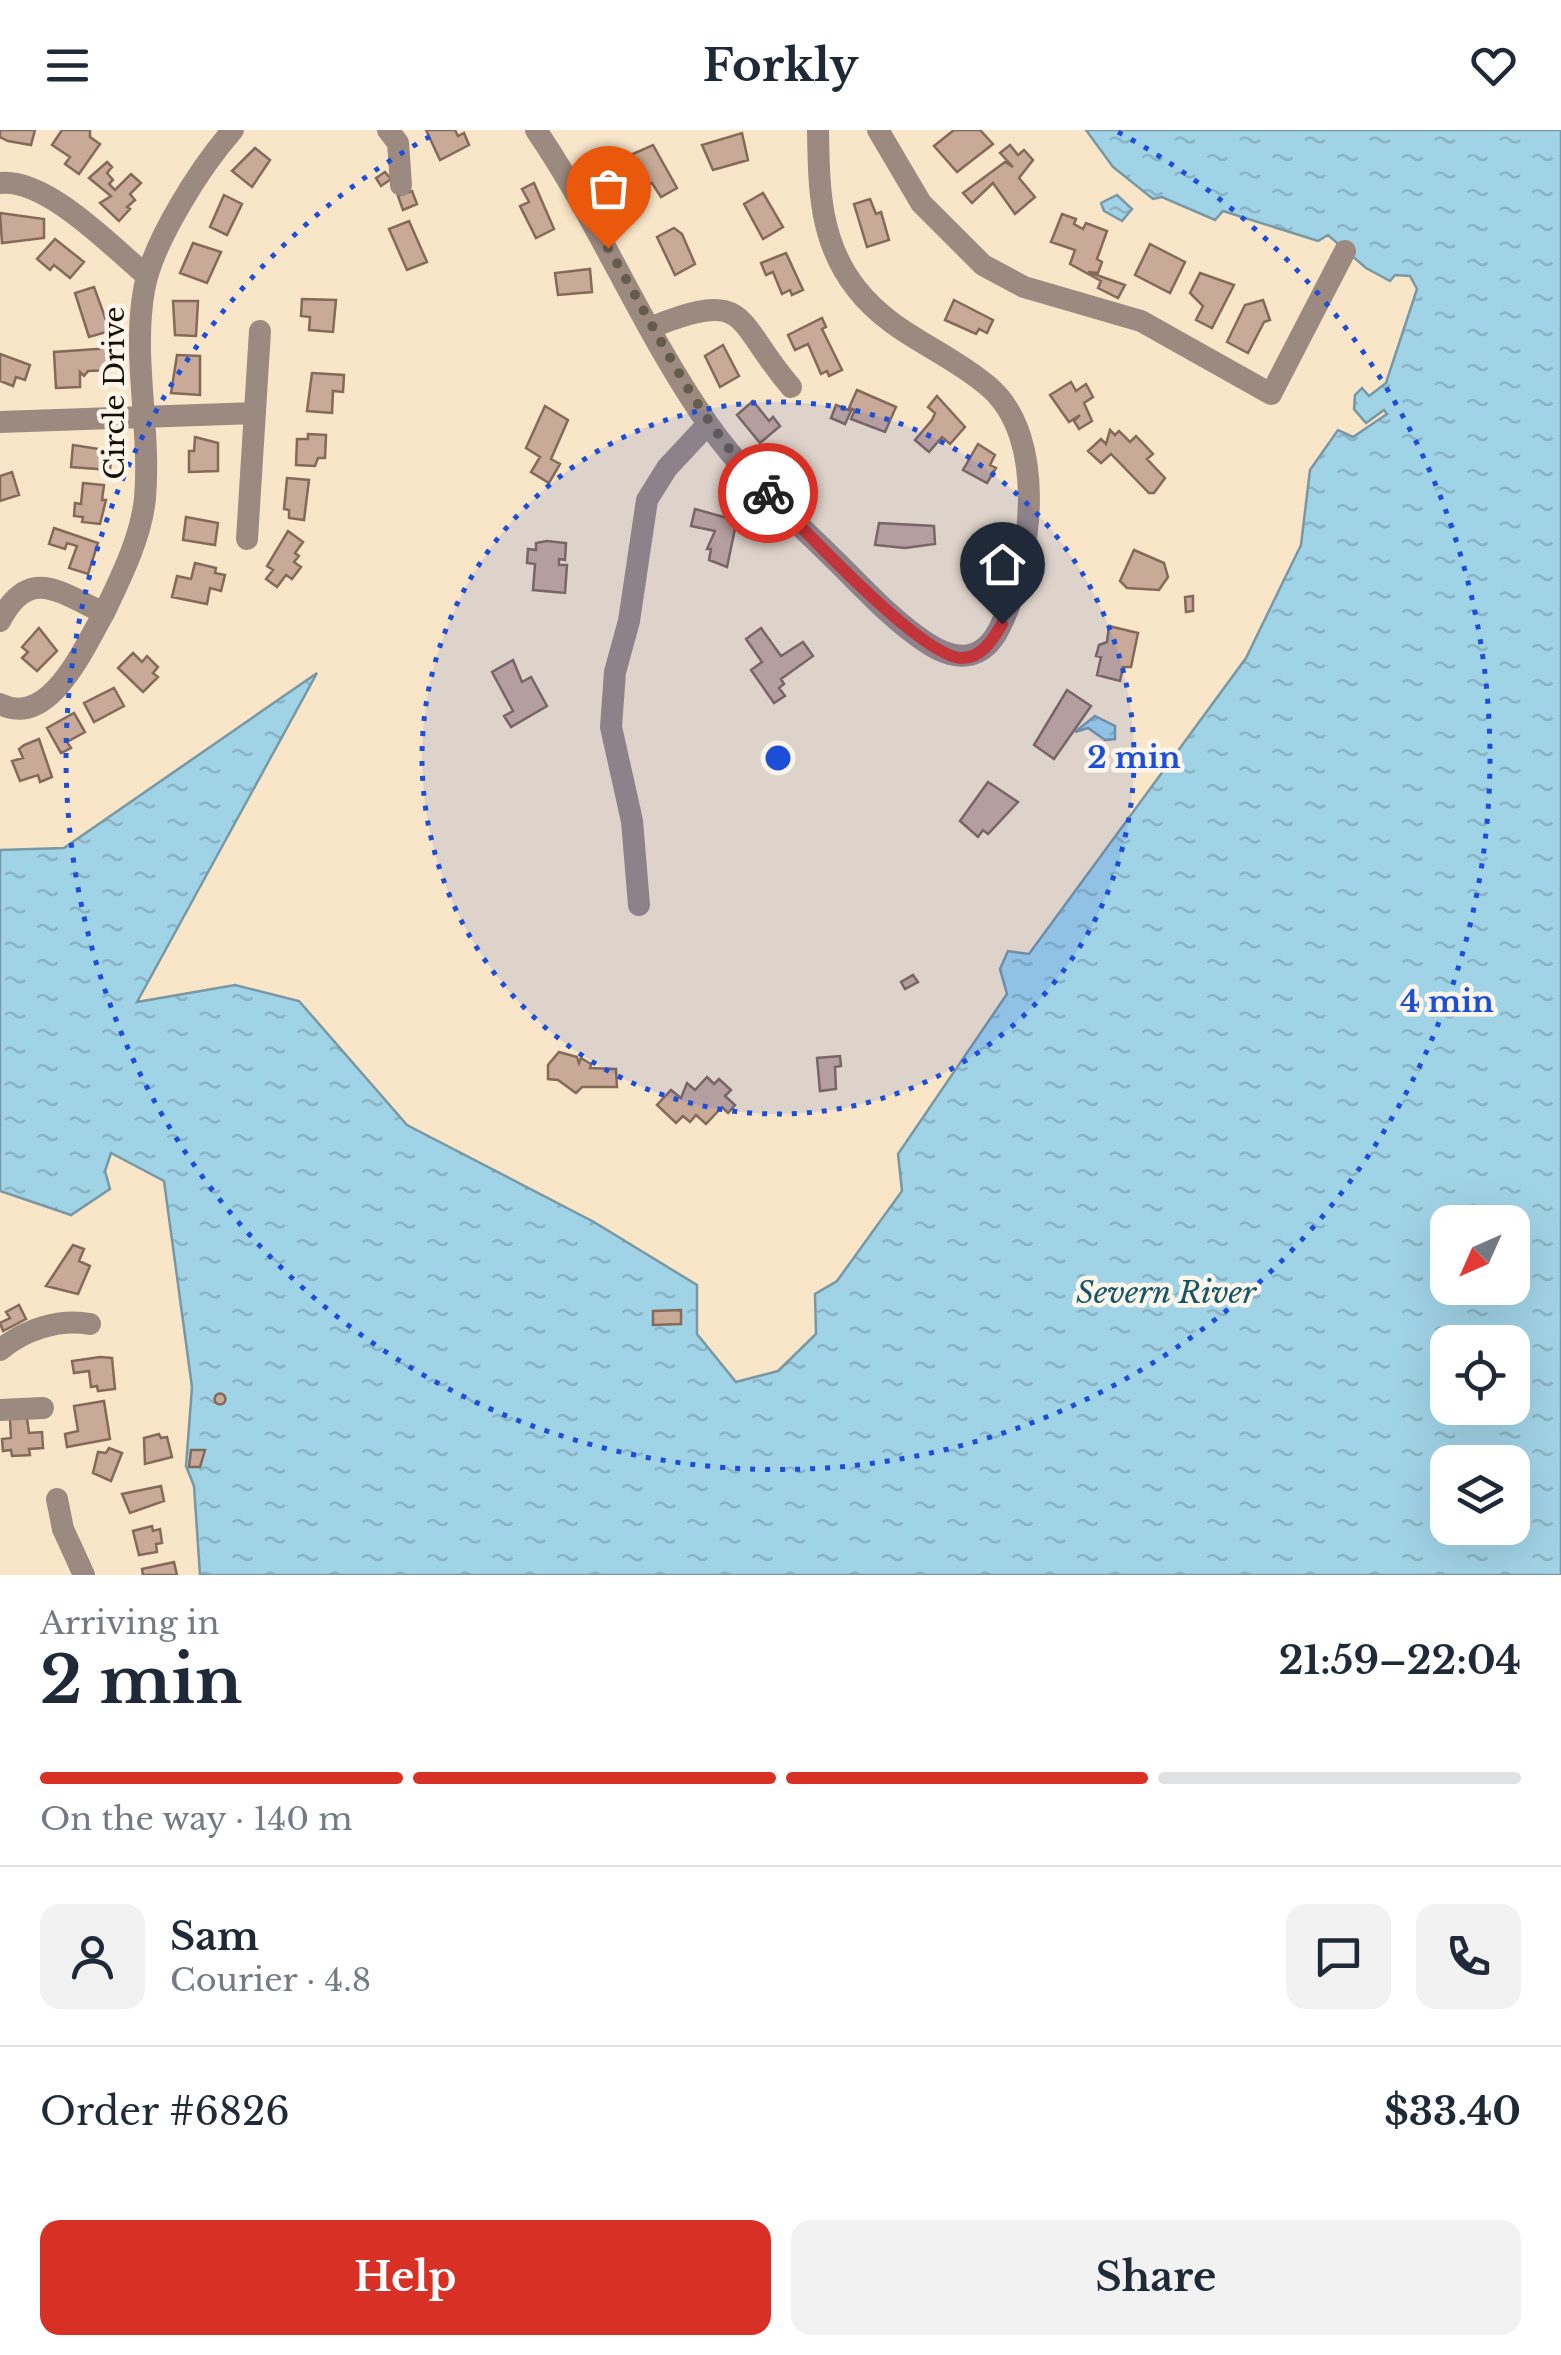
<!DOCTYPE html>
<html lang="en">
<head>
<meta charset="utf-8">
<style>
	body { margin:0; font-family:"Libre Baskerville",serif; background:#f2f2f3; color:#1f2937; height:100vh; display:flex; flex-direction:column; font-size:38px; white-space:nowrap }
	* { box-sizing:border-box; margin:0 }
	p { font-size:32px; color:#747a83 }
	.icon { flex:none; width:55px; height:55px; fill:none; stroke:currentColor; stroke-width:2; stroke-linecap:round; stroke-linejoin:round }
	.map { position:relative; height:1445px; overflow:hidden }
	.panel { display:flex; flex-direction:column; background:#fff; flex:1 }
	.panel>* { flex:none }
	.needle { width:65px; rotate:225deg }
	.buttons { position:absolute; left:1430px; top:1075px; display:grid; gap:20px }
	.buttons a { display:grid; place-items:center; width:100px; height:100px; border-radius:20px; background:#fff; box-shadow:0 10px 40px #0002; font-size:50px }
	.pin { position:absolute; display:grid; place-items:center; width:85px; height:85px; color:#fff; margin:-102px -42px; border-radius:50% 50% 50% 0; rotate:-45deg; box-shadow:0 0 10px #0007 }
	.pin .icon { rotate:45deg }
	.courier { position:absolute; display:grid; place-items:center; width:100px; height:100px; margin:-50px; border:8px solid #d93025; border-radius:50%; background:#fff; color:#222; box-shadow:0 2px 12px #0007 }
	.summary em { font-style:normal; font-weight:800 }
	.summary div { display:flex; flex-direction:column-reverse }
	.summary { display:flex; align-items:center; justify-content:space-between; height:170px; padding:0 40px }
	h1 { font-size:65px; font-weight:800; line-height:75px }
	.bar { display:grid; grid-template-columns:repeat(4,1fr); gap:15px 10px; align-content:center; height:120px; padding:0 40px }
	.bar i { height:12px; border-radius:8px; background:#e0e1e3 }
	.bar .current { background:#d93025 }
	.bar p { grid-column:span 4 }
	.line { display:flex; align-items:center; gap:25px; padding:0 40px; border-top:2px solid #e0e1e3 }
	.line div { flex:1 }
	.round { display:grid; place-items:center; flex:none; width:105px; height:105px; border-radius:20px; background:#f2f2f3 }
	.cta { display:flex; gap:20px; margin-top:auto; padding:20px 40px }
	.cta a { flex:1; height:115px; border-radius:20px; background:#d93025; color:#fff; font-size:40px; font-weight:800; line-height:115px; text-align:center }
	.cta a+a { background:#f2f2f3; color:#1f2937 }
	header { display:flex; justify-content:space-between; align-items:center; height:130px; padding:0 40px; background:#fff; font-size:45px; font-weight:800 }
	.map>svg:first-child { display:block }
	.water { fill:url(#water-ripples); stroke:#7798a4; stroke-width:2.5; fill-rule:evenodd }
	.building { fill:#c9aa99; stroke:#856959; stroke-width:2.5 }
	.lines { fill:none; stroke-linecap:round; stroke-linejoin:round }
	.minor { stroke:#9c8980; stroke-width:22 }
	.done { stroke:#655b4a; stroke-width:10; stroke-dasharray:0 18 }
	.route { stroke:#d93025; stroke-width:12 }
	.ring { fill:none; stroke:#1d4ed8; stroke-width:5; stroke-dasharray:5 10 }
	.labels { text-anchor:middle; stroke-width:9; stroke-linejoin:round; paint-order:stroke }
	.street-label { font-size:28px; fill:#161006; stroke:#fcf5e9 }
	.water-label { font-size:30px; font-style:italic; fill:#14556a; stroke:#fcf5e9 }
	.centre { fill:#1d4ed8; stroke:#fcf5e9; stroke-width:5 }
	.ring-label { font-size:30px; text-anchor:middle; font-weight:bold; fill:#1d4ed8; stroke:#fcf5e9; stroke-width:9; stroke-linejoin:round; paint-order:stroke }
</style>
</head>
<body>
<header><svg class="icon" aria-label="menu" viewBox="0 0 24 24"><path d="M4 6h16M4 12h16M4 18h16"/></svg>Forkly<svg class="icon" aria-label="heart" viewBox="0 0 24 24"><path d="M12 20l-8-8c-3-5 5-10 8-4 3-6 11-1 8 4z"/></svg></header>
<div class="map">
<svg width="1561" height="1445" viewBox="0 0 1561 1445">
	<defs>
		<pattern id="water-ripples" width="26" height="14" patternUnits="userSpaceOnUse" patternTransform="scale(2.5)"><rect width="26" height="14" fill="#a1d3e7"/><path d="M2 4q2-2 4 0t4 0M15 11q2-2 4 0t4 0" fill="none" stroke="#8ab4c5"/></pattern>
	</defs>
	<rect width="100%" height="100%" fill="#f9e6c9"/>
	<path class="water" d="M1086,0H1561V1445H200L194,1356L186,1336L192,1257L164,1051L111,1023L105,1041L110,1059L71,1085L0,1061V720L64,718L317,543L137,872L235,855L299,871L407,995L594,1092L697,1155V1204L736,1252L778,1241L816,1204L815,1164L837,1151L902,1061L898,1024L1007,864L1000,839L1008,821L1029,824L1246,528L1301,415L1310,340L1338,300L1353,307L1387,284L1384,280L1366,293L1354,279L1355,265L1362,258L1369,266L1386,253L1417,159L1410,146L1395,145L1390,151L1366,138L1328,105L1318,111L1223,81L1215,90L1162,67L1153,69L1113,37ZM1448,1092H1512V1158H1448ZM1448,1212H1512V1278H1448ZM1448,1332H1512V1398H1448Z
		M1117,65L1132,79L1122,91L1104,81L1101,73Z
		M1095,586L1115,596V609L1105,610L1088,598L1075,602Z"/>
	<path class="building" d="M0,0H35L31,15L8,11L0,7Z
		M62,0H90V7L100,14L79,44L65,34L70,27L52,15Z
		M426,0H455L458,6L464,3L469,15L440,30Z
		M954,0H980L993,14L957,42L934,16Z
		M742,3L748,30L713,40L702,15Z
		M653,15L677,58L661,67L652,53L645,56L628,26Z
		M1010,15L1018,25L1024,20L1033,30L1019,48L1035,67L1015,84L993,53L972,73L963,63L1005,32L1013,37L1000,23Z
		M255,18L270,30L252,57L232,41Z
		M107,32L112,37L107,43L113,50L109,54L115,60L131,44L141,53L130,64L135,70L127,77L130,79L119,91L100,73L111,66L89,48Z
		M385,42L391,49L381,56L376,48Z
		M534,53L554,99L536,108L520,76L529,72L522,59Z
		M412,61L417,74L403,80L398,66Z
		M763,63L783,97L763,109L744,74Z
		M224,65L242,74L227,105L210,97Z
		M870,69L876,84L881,82L889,110L867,117L854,74Z
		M0,83L44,89V108L2,113Z
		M1062,84L1076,89L1074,94L1083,99L1086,93L1107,101L1097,129L1102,132L1098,143L1088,142L1125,155L1118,168L1098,158L1101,151L1070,134L1075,120L1051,112Z
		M409,91L427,132L407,140L389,99Z
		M674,98L682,104L695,134L675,145L657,107Z
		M55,109L84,132L70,148L54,135L50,140L37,129Z
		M193,113L221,122L207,153L180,143Z
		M1150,114L1185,132L1170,163L1135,145Z
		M786,123L803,160L792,165L790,160L782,164L773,142L766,145L761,133Z
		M590,139L592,162L558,165L555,143Z
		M1200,143L1234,155L1212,198L1196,190L1203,176L1190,163Z
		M94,157L110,201L89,207L75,163Z
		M302,169L336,170L333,202L309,200L310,187L301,186Z
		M954,170L993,190L987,203L979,199L976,204L945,190Z
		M1263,170L1270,190L1264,192L1248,223L1227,212L1245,175Z
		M173,171H198L196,206L175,205Z
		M822,188L826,197L822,199L842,240L829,246L827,241L821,244L808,214L795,220L788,205Z
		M723,215L739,246L720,257L705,226Z
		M111,218L112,240L88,241L84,246L80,242V257L56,258L54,222Z
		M0,224L30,235L25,250L16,247L13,256L0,251Z
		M177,225L200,226V265L171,263Z
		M312,243L344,245L343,262L333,261L332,283L307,281Z
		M1071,252L1076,261L1086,254L1093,267L1084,273L1092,291L1079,299L1074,291L1080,285L1069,292L1050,265Z
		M857,260L896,277L885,302L851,289L855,280L849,278Z
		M937,266L965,297L950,314L942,307L929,322L915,310L932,290L935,283L928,277Z
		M753,271L769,291L773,287L780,296L760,313L737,285Z
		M836,275L851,281L845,294L831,288Z
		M545,276L568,290L551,329L560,334L549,353L531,342L540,327L526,318Z
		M1110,300L1115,305L1119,301L1130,312L1136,306L1153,324L1147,329L1165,348L1154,363H1149L1111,324L1101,333L1088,321L1101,309L1106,314Z
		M308,304L326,305L325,328H318L315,336L296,335L297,309H308Z
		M195,307L218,313V341L189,342V321H194Z
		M978,314L995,325L990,335L996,338L987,353L963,340Z
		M73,315L112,321L110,340L71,337Z
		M12,342L19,365L0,371V346Z
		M287,348L309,350L304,390L289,388V380L284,379Z
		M83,353L104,355L102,370H106L100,394L82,392L83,387L74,386L75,373L81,374Z
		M695,379L742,392L736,394L727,437L709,430L711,419H707L715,401L691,396Z
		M186,387L218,393L215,415L183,410Z
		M879,393L934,396L935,414L905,418L875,415Z
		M54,398L98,413L88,444L69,438L77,416L67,413L65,419L49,414Z
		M288,401L303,412L295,423L299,426L294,432L301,437L292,449L286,445L277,457L266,449L273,440L267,436Z
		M547,411L566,413L565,430L559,429V435H567L565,463L533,460L535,434L527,433L528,419L536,420V413Z
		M1134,420L1164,433L1168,447L1159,460L1127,458L1120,451Z
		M195,433L216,438L215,443L225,445L221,461L210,458L207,474L172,467L177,446L191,449Z
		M1193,466V481L1186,482L1185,467Z
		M1109,496L1138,503L1131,537H1123L1120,551L1097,545L1101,527L1096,526L1099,515L1107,512Z
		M39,498L57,521L37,541L22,528L28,522L22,517Z
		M761,498L781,526L803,512L813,526L781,549L784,554L779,558L785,566L774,573L751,540L762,532L746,509Z
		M133,523L142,532L147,526L158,537L153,543L158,547L143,562L118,538Z
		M513,530L522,552L531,547L547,576L511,597L504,586L513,581L492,542Z
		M114,558L124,576L94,592L84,573Z
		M1067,560L1091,576L1054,629L1034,615Z
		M74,583L85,602L67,612L71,618L61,623L47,598Z
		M39,609L52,647L40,652L38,645L20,651L12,631L23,628L19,619L24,615Z
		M988,652L1018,672L988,704L983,700L978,707L960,691Z
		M913,845L918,852L905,859L901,852Z
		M559,922L577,927L579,933L581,928L591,934L590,938L616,939L617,957H582L576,963L558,950L548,949V935Z
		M840,926L841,936L835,937L836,959L820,961L817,928Z
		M707,947L714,954L719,949L731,960L725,966L735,975L728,983L722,977L706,994L696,985L690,992L683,986L676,993L657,975L671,960L681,968L687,953L695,960Z
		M73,1115L84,1119L79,1131L90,1136L78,1164L46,1156Z
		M19,1175L26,1189L3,1201L0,1193L10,1188L6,1182Z
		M681,1180V1194L653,1195V1181Z
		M100,1227L112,1228L115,1259L98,1261L97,1256L91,1257L89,1241L74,1243L72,1231Z
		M214.5 1269a5.5 5.5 0 1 1 11 0a5.5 5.5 0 1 1-11 0Z
		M104,1271L110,1309L67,1317L65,1304L78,1301L74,1276Z
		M27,1288L29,1303L42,1302L43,1318L29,1319L30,1325L12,1326L11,1320L3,1321L2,1309L11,1308L10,1289Z
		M159,1304L161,1308L167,1307L172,1327L145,1334L144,1308Z
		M109,1318L122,1323L111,1351L93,1343L98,1322L106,1323Z
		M191,1320H205L200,1337H189Z
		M161,1356L164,1371L130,1383L122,1364Z
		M152,1396L153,1401L160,1399L162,1413L156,1414L157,1422L139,1425L133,1401Z
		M174,1432L177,1445H143L142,1439Z"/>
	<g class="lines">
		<path class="minor" d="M388,0L398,13L401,55
			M536,0C600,94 643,201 708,294C745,347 796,391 842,437C868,463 896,493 927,513C956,532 983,532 1000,497C1032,433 1049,307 988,256C945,219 892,205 856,158C819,111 819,57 818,0
			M878,0L921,73L983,135L1024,157L1141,191L1271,264L1345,121
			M0,53C47,48 112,117 147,146
			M652,197C751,157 734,191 791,257
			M0,292L255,283
			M247,409L260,201
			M104,483C121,447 141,408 145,368C151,299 132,228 144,160C152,113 201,36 233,0
			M0,491C29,435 59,462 104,483C84,517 50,599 0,574
			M639,775L632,691L611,597L615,542L629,491L647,370L667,338L708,294
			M0,1220C24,1200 59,1188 90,1194
			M0,1280L43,1278
			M57,1369L63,1399L84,1445"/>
	</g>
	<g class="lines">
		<path class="done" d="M608,118C659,203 697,292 768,363"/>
		<path class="route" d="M768,363C801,396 922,528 962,528C982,528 993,509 1002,494"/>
	</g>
	<circle cx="778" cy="628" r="356" fill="#1d4ed8" fill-opacity=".12"/>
	<g class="ring">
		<circle cx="778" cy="628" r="356"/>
		<path d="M1118 2A712 712 0 1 1 438 2"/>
	</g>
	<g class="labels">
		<g class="street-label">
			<text transform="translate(114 263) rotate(-90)" y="10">Circle Drive</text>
		</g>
		<g class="water-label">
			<text x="1166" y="1173">Severn River</text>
		</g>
	</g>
	<circle cx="778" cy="628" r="15" class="centre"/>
	<g class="ring-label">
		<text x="1134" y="638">2 min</text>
		<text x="1447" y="882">4 min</text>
	</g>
</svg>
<div class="buttons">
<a><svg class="needle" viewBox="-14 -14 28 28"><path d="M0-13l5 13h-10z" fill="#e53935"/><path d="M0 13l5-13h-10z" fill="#747a83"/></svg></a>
<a><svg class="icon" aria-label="locate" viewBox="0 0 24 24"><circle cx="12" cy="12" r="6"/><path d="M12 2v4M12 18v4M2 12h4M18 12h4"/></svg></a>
<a><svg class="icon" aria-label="layers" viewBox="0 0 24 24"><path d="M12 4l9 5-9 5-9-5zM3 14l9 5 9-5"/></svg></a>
</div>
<div class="pin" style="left:608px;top:118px;background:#ea580c"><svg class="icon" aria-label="bag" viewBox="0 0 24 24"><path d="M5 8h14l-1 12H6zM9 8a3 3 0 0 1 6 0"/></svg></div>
<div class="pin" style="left:1002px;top:494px;background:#1f2937"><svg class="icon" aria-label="home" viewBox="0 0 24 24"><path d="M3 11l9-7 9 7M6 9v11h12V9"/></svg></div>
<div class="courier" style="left:768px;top:363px"><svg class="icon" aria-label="bike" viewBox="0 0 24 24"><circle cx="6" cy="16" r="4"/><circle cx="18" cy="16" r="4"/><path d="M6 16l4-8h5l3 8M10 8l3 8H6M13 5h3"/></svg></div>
</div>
<section class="panel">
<div class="summary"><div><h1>2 min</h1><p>Arriving in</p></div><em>21:59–22:04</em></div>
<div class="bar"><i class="current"></i><i class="current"></i><i class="current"></i><i></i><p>On the way · 140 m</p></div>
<div class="line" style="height:180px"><a class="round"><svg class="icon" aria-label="person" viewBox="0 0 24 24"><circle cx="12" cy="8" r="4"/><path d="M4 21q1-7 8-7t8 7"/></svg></a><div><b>Sam</b><p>Courier · 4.8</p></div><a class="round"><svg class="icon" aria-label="chat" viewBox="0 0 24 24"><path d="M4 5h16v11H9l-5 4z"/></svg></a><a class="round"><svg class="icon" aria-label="phone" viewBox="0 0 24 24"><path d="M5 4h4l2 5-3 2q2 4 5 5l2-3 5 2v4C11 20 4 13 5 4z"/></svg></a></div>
<div class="line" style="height:130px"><div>Order #6826</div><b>$33.40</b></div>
<div class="cta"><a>Help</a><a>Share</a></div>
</section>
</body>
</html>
